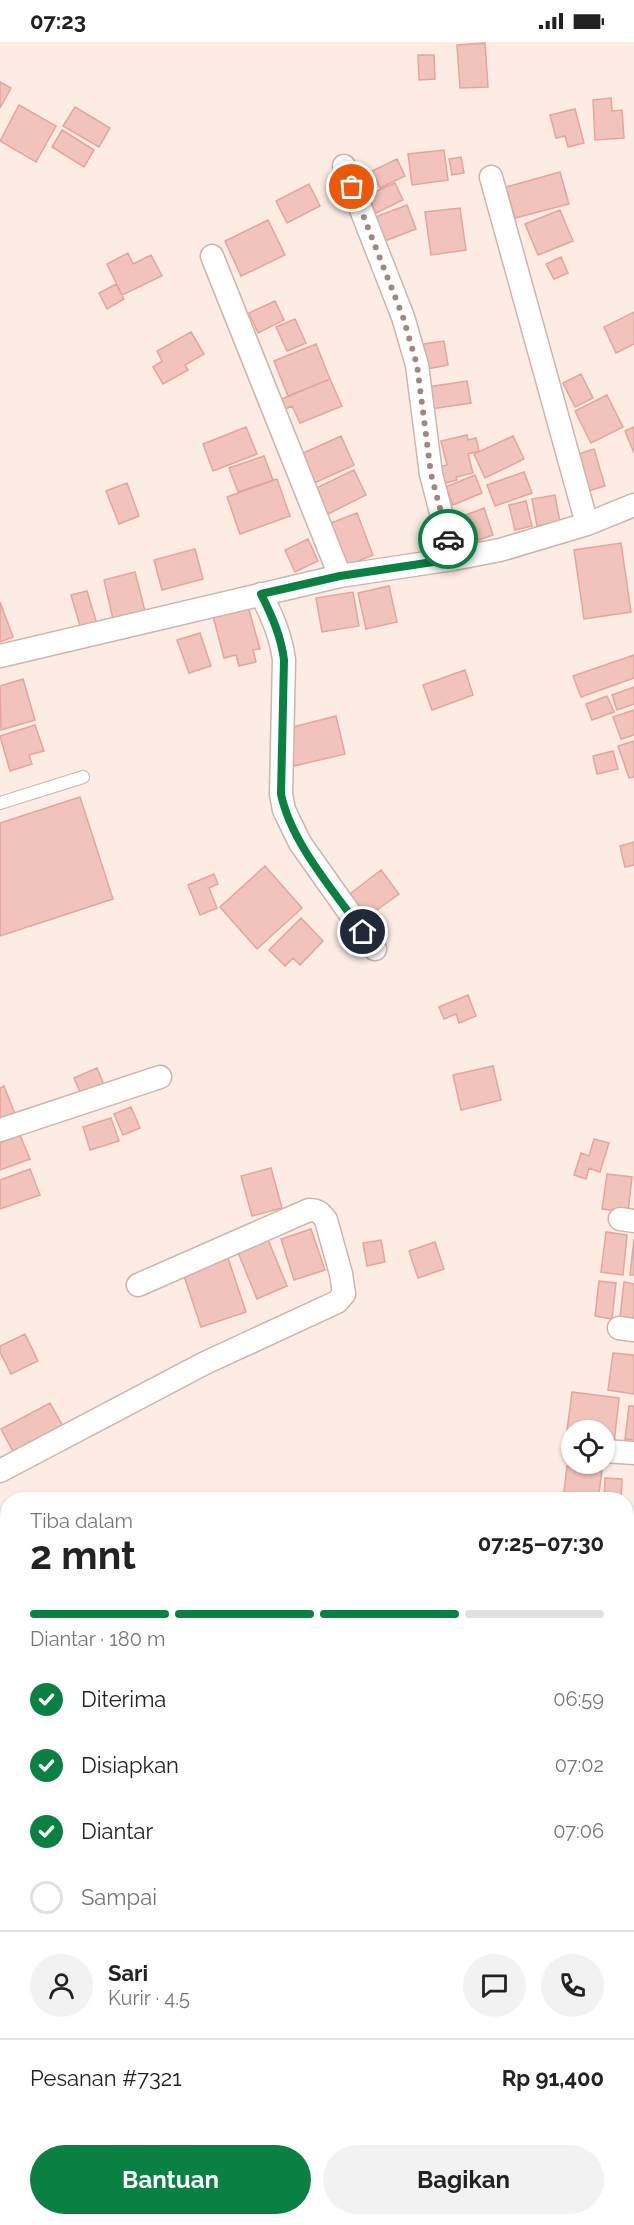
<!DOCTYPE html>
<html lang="id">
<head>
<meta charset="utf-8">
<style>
	body { margin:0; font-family:Raleway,sans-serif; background:#f2f2f2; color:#222; height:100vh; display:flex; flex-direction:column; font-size:22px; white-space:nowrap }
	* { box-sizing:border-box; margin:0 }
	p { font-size:20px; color:#767676 }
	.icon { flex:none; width:33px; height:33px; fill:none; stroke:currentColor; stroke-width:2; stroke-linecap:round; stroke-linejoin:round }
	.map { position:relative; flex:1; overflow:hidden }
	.drawer { position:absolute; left:0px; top:1450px; width:634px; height:734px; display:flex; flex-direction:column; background:#fff; border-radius:24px 24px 0 0; box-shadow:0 2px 4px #0004 }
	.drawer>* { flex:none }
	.controls { position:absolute; left:561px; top:1378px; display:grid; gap:12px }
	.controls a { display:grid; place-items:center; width:54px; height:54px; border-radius:50%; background:#fff; box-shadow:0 2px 4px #0004; font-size:30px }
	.pin { position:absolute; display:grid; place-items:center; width:51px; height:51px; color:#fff; margin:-26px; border:3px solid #fff; border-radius:50%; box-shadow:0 2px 6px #0007 }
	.courier { position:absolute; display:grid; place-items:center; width:60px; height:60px; margin:-30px; border:4px solid #0b8043; border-radius:50%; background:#fff; color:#222; box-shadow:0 2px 8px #0007 }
	.overview em { font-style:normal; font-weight:700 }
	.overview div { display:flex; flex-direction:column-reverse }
	.overview { display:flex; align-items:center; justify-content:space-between; height:102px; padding:0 30px }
	h1 { font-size:39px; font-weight:700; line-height:45px }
	.bar { display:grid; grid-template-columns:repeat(4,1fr); gap:9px 6px; align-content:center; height:72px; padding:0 30px }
	.bar i { height:8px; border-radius:4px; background:#e0e0e0 }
	.bar .active { background:#0b8043 }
	.bar p { grid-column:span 4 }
	.line { display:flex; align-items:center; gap:15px; padding:0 30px; border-top:2px solid #e0e0e0 }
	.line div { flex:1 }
	.round { display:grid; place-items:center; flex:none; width:63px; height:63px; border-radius:32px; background:#f2f2f2 }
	ol { padding:0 30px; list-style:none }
	li { display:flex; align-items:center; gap:18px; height:66px }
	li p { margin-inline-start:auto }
	li .icon { padding:6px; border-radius:50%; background:#0b8043; color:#fff; stroke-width:4 }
	li:last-child { color:#767676 }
	li i { width:33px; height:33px; border:3px solid #e0e0e0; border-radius:50% }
	.primary-button { display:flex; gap:12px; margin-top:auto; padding:12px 30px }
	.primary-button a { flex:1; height:69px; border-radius:36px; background:#0b8043; color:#fff; font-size:24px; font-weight:700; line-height:69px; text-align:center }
	.primary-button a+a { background:#f2f2f2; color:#222 }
	.status { display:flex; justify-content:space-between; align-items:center; height:42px; padding:0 30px; background:#fff; direction:ltr }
	.status svg { height:16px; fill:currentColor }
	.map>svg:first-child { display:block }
	.building { fill:#f2c3bb; stroke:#e4a59b; stroke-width:1.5 }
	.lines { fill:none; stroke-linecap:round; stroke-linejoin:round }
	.lane-casing { stroke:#cfb4ad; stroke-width:14 }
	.street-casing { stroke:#cfb4ad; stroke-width:25 }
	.lane { stroke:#fff; stroke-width:12 }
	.street { stroke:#fff; stroke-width:22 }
	.done { stroke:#a4857f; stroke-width:6; stroke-dasharray:0 10.8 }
	.route { stroke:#0b8043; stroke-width:8 }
</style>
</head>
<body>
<div class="status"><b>07:23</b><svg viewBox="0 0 49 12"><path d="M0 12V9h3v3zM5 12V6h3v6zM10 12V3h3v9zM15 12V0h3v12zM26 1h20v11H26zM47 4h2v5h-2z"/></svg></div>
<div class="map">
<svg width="634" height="2183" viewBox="0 0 634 2183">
	<rect width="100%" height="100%" fill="#fcece3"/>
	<path class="building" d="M485,1L488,45L460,46L457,3Z
		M418,13H434L435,37L419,38Z
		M0,40L11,46L0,66Z
		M611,56L612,69L622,68L624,96L595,98L593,58Z
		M19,63L56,84L36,120L0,99Z
		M75,65L110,86L99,105L63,84Z
		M575,67L584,101L568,105L565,94L556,96L550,73Z
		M62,88L94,108L84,125L52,105Z
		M444,108L448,138L412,143L408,112Z
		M461,115L464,131L452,133L449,117Z
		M397,117L405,134L380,146L372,129Z
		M560,130L569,162L515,176L506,145Z
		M395,141L403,158L376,171L368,153Z
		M309,142L320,164L287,181L276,159Z
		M407,163L416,187L382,200L373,176Z
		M460,166L466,208L431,213L425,170Z
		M560,168L573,199L538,213L525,182Z
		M268,178L285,213L241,234L225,199Z
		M128,211L133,222L151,213L162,234L122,253L107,222Z
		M561,215L568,231L554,237L546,222Z
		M116,242L124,257L107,267L99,251Z
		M275,259L284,278L258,291L249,271Z
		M634,270V302L616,311L604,285Z
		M295,277L306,301L287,309L276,285Z
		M191,290L204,312L185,323L188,328L163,342L153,325L162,319L157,309Z
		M444,299L448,323L427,327L423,302Z
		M316,302L330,337L288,354L274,319Z
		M581,332L593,356L575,365L563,341Z
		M330,337L342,364L300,381L292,364L281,369L277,359Z
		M467,339L471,361L431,367L428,345Z
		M607,353L623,385L591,401L575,369Z
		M246,385L257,412L213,429L203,402Z
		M634,385V411L625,389Z
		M467,393L468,398L476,396L479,409L468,412L473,431L456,435L457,438L438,443L434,426L447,423L441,399Z
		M341,394L354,423L312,442L299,413Z
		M513,394L524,417L485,436L474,412Z
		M594,407L605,444L581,451L570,415Z
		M264,414L273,438L238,450L229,426Z
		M354,428L366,453L322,475L310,449Z
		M524,430L532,451L495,464L487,443Z
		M475,433L482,451L453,463L446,445Z
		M277,437L290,474L240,492L227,455Z
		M127,441L139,474L119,482L106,449Z
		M555,453L560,480L537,484L532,457Z
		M526,459L532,484L515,488L509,463Z
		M484,466L493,493L467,502L458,476Z
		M357,471L373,513L343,525L326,483Z
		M308,497L318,519L295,530L285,508Z
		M621,501L631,570L584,577L574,508Z
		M195,507L203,537L162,548L154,518Z
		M135,530L145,569L113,577L104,538Z
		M389,544L397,580L366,587L358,551Z
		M87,549L97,582L81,587L71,553Z
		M353,550L359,584L322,590L316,556Z
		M0,560L13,595L0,600Z
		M248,564L260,607L253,608L256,620L239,624L236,613L224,616L213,574Z
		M200,591L211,624L189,631L177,598Z
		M634,613V636L581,655L573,634Z
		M465,628L473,653L432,668L423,643Z
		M23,637L35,678L1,688L0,644Z
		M634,645V662L617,668L612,653Z
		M607,654L614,670L592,678L586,662Z
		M634,668V693L621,697L613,675Z
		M336,674L345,712L294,724L285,687Z
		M35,683L44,709L29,713L32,722L10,729L0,694Z
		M634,699V735L629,736L618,704Z
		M613,709L618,727L597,732L593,714Z
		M80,755L113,857L0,894V781Z
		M634,800V823L625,825L620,804Z
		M265,824L302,866L257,907L220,865Z
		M381,828L399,852L367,875L350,852Z
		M214,832L218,842L209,846L217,866L200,873L188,843Z
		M301,876L323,899L300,923L293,916L285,924L269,908Z
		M468,953L476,974L459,981L456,972L444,977L439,965Z
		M493,1024L501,1058L461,1068L453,1033Z
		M97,1026L105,1045L82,1055L74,1036Z
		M4,1044L15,1072L0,1078V1046Z
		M131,1065L140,1086L123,1093L114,1072Z
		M111,1076L119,1099L90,1108L83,1085Z
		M20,1093L30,1117L0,1128V1101Z
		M594,1097L609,1101L600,1130L589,1126L586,1137L574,1133L581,1111L589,1114Z
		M271,1126L282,1166L252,1174L241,1134Z
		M30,1127L40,1153L0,1167V1138Z
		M607,1132L632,1135L628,1170L602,1167Z
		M311,1187L325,1228L294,1238L281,1197Z
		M606,1190L627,1193L623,1233L601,1230Z
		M267,1195L287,1244L257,1257L237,1208Z
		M634,1197V1233H630Z
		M381,1198L385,1220L367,1224L363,1201Z
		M435,1200L444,1227L418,1236L409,1209Z
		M228,1216L246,1270L201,1285L183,1231Z
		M599,1239L616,1241L612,1277L595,1274Z
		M624,1240L634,1242V1276L620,1275Z
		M25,1292L38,1319L11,1332L0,1310V1304Z
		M613,1311L634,1313V1352L608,1348Z
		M572,1350L619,1356L614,1402L604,1401V1389H572V1396H566Z
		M50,1361L64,1386L15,1413L1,1387Z
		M629,1364H634V1398L625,1397Z
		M567,1424L602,1429L598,1458H563Z
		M605,1436L622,1437L621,1458H604Z
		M627,1473L634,1474V1512H631L630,1522H627Z
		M627,1548H634V1594L627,1593Z
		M8,1816V1856L0,1847V1822Z
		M8,1938V1966L0,1954V1943Z
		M0,1971L8,1984V1990L0,1994Z
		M8,2031V2049L0,2035Z
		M108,2176H131L134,2183H96Z
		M156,2176L159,2183H137L134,2177Z
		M171,2176H189L192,2183H175Z
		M362,2176H406L405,2183H361Z"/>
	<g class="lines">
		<g class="lane-casing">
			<path id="lane" d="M0,761L83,735"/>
		</g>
		<g class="street-casing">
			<path id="street" d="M344,124L403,275L417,323L431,432L453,517
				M491,135L587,482
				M212,214L340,534
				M261,552C272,574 281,594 284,618L281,752L284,768L300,801L375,907
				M0,614L340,534L453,517L500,508L587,482L634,463
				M0,1088L160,1035
				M620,1177L634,1179
				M619,1286L634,1288
				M604,1409L634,1411
				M0,1429L205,1321L337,1260L344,1252L341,1232L326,1178C321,1171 318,1168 309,1168L138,1243
				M627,1527L634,1528
				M627,1679L634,1678
				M0,1751L8,1759
				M0,2019L8,2015
				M324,2176L326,2183
				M231,2183L243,2176"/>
		</g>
		<use href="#lane" class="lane"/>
		<use href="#street" class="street"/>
	</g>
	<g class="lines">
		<path class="done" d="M352,145L403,275L417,323L431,432L448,497"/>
		<path class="route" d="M363,890C334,849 291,801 281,752L284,618C281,594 272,574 261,552L340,534L453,517L448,497"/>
	</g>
</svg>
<div class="controls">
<a><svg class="icon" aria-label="locate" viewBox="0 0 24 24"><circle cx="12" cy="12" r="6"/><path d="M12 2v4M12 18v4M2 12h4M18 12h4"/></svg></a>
</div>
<div class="pin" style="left:352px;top:145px;background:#ea580c"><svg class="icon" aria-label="bag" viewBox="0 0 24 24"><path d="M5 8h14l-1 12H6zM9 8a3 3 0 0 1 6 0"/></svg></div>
<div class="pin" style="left:363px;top:890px;background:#1f2937"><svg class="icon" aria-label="home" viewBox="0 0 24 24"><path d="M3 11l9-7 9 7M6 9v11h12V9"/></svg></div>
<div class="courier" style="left:448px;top:497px"><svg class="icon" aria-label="car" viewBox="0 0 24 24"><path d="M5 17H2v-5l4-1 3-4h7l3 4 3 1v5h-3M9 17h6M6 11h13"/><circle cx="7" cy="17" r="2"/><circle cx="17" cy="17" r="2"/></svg></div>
<section class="drawer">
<div class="overview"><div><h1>2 mnt</h1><p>Tiba dalam</p></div><em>07:25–07:30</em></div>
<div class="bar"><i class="active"></i><i class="active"></i><i class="active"></i><i></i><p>Diantar · 180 m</p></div>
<ol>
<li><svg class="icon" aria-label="check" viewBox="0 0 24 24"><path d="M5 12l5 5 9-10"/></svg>Diterima<p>06:59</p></li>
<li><svg class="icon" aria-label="check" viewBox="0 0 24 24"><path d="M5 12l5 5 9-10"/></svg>Disiapkan<p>07:02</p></li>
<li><svg class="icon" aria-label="check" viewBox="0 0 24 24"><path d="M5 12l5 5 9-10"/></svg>Diantar<p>07:06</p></li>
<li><i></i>Sampai</li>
</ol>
<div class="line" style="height:108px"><a class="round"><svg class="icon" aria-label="person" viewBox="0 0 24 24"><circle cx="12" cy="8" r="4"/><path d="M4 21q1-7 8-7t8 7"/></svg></a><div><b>Sari</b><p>Kurir · 4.5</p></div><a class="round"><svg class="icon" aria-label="chat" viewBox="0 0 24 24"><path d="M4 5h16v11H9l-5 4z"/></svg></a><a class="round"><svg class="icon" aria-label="phone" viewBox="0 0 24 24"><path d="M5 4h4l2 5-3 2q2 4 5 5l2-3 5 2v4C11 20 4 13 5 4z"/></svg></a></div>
<div class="line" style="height:78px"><div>Pesanan #7321</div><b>Rp 91,400</b></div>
<div class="primary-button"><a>Bantuan</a><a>Bagikan</a></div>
</section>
</div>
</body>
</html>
